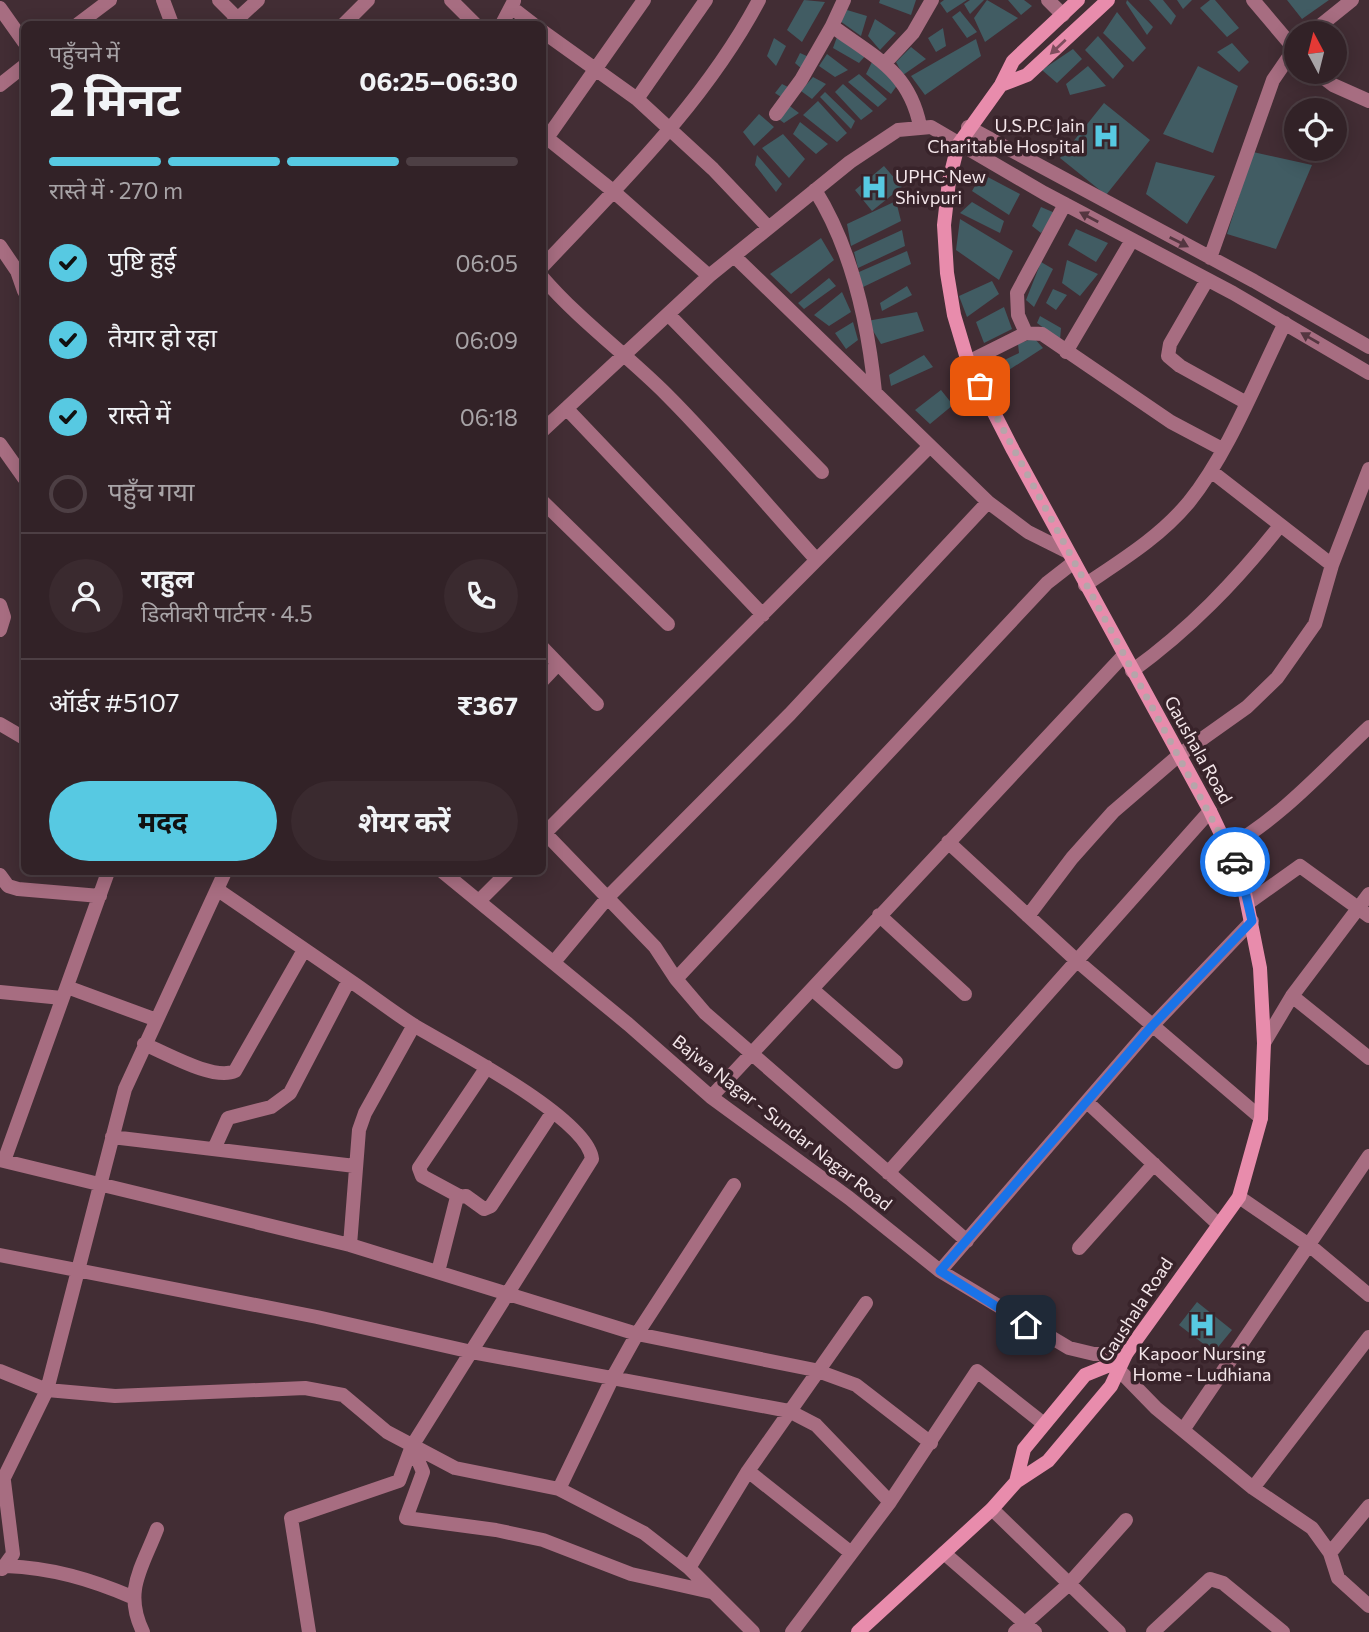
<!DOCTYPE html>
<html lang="hi">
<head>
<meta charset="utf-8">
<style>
	body { margin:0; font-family:Commissioner,"Noto Sans Devanagari",sans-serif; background:#3a2a2f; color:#f1f3f6; height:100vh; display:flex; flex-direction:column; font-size:26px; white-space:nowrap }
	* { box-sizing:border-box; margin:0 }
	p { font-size:23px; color:#a8a4a7 }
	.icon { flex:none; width:38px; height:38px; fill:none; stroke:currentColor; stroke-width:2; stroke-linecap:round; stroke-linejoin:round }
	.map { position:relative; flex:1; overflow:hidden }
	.details { position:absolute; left:21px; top:21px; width:525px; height:854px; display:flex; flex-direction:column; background:#322227; border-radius:10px; box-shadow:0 4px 18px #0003,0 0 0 2px #4d3f44 }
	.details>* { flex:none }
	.needle { width:46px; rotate:353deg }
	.tools { position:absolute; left:1284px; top:21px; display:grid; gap:14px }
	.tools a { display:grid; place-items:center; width:63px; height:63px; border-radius:50%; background:#322227; box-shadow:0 4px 18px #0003,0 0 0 2px #4d3f44; font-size:35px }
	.pin { position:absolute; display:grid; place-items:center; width:60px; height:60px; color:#fff; margin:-30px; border-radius:14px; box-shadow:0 4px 10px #0006 }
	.courier { position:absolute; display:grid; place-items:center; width:70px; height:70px; margin:-35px; border:5px solid #1a73e8; border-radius:50%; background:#fff; color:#222; box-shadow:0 2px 9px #0007 }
	.head em { font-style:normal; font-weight:700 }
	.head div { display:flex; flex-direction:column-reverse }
	.head { display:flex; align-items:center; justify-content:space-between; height:119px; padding:0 28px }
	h1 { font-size:46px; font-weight:700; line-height:52px }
	.bar { display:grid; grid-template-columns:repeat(4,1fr); gap:10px 7px; align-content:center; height:84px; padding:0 28px }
	.bar i { height:9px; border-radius:5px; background:#4d3f44 }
	.bar .selected { background:#57c9e2 }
	.bar p { grid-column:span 4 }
	.line { display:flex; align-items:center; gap:18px; padding:0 28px; border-top:2px solid #4d3f44 }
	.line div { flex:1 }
	.round { display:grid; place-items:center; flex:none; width:74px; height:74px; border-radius:37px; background:#3a2a2f }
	ol { padding:0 28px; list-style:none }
	li { display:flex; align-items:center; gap:21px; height:77px }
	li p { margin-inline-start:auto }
	li .icon { padding:7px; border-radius:50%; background:#57c9e2; color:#111; stroke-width:4 }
	li:last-child { color:#a8a4a7 }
	li i { width:38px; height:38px; border:4px solid #4d3f44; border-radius:50% }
	.primary-button { display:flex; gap:14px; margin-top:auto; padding:14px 28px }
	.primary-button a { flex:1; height:80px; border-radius:42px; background:#57c9e2; color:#111; font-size:28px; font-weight:700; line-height:80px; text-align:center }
	.primary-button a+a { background:#3a2a2f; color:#f1f3f6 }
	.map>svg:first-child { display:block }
	.building { fill:#415c63 }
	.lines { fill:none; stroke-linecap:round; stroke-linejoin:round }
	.street { stroke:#a76d81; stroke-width:14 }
	.secondary { stroke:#e88cac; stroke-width:14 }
	.oneway { fill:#7e4d5e }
	.oneway2 { fill:#543640 }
	.done { stroke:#b6a5aa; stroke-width:7; stroke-dasharray:0 12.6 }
	.route { stroke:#1a73e8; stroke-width:9 }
	.labels { text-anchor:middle; stroke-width:7; stroke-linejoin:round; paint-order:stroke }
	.poi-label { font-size:18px; fill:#f4e6ea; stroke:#38232a; text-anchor:end }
	.street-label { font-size:18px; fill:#f4e6ea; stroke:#38232a }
</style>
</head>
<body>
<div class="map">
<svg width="1369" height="1632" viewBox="0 0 1369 1632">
	<rect width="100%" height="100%" fill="#422d34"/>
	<path class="building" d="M804,0L825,2L802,42L787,30Z
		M880,0H916L911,15L879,3Z
		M944,0H967L947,13L940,3Z
		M970,0H984L970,14L964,4Z
		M987,0L1018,18L985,42L974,18Z
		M1008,0H1024L1032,6L1021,15Z
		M1127,0L1153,27L1147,35L1126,3Z
		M1149,0H1163L1176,16L1171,25Z
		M1177,0H1192L1183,9Z
		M1210,0H1215L1239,28L1227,37L1200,8Z
		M1287,0H1329L1302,19Z
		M847,10L867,16L861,36L840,21Z
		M960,11L977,32L967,38L952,17Z
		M1117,12L1146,48L1133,62L1103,33Z
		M875,19L896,33L880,50L868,36Z
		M943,28L946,46L936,52L928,38Z
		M1098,36L1124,66L1113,79L1085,50Z
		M837,37L866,55L859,63L833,48Z
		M774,38L786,46L776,66L767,56Z
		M976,39L981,56L925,95L911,76Z
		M1232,43L1249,62L1239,72L1217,52Z
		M911,47L926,59L903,75L896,62Z
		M1073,49L1082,59L1057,83L1042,70Z
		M800,53L809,57L803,70L795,63Z
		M827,54L848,70L835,77L819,66Z
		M872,62L898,84L891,94L866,74Z
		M1088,66L1106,86L1070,95L1066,84Z
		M1198,66L1238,86L1213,153L1163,134Z
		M859,74L887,99L878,107L848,82Z
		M813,77L826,84L812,99L801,91Z
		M782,84L788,87L781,97L775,93Z
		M843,84L873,111L861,120L835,92Z
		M825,92L855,121L851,129L820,97Z
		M818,101L847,133L837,142L803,115Z
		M1104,103L1150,140L1106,195L1060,158Z
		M787,104L799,113L784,123L776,117Z
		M759,114L774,127L754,146L743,132Z
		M800,122L828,144L816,154L793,134Z
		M783,134L805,159L789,178L762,148Z
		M1253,152L1312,165L1276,249L1227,234Z
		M757,155L782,184L776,192L755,165Z
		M1156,162L1215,176L1187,224L1146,194Z
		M884,166L902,187L872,211L855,190Z
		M982,174L1020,194L1009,215L972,191Z
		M896,201L901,221L851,246L847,224Z
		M972,202L1004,221L1000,233L960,213Z
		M1041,207L1055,213L1041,233L1032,226Z
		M960,219L1013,251L999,280L956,250Z
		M1076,229L1108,243L1096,262L1068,245Z
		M902,230L905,246L858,268L854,252Z
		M821,238L834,260L791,294L770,274Z
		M907,251L911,264L861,288L859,272Z
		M1067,260L1098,274L1080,296L1062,283Z
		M1041,262L1053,269L1034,307L1026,300Z
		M829,278L836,286L804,309L798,303Z
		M992,281L999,294L967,317L959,296Z
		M907,286L912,295L882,311L880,303Z
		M1053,289L1067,295L1056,310L1046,303Z
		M842,292L851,312L829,326L814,315Z
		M1004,307L1012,329L984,343L976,322Z
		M917,312L924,331L881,344L867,321Z
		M1040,316L1061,328L1060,340L1037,323Z
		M853,322L858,340L846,349L835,333Z
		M1034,338L1043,348L998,377L996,364L1019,353L1018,344Z
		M924,355L933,367L891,386L889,375Z
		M941,390L953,405L930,424L915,410Z
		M1197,1302L1232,1330L1214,1352L1179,1325Z"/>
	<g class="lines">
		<path class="street" d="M163,0L172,24
			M219,0L238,19
			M451,0L475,24
			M844,0L832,26C874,57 909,71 920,126
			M1048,0L1063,15
			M1253,0L1297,52
			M511,7L533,24
			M0,8L24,42
			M78,24L110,0
			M232,24L258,0
			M344,24L368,0
			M502,24L514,1
			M542,31L637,99L713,169L768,227
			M1311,33L1352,0
			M885,63L913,33L932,0
			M1316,72L1333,85L1369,101
			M0,85L24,66
			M637,99L706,0
			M776,114L801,80L832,26
			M968,127L1254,281L1369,347
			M542,134L613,191L709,276
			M547,138L644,0
			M815,190C852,249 868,323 875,392
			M0,246L17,271L24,291
			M734,256L988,502L1028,532L1068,552
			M1210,258L1273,80L1297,45
			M542,267C621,183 705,102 759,0
			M542,277C580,321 626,354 667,395C719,447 766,504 815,558
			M1207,280L1170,344L1168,356L1180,366L1245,402
			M668,314L822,472
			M1026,333L1018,315L1017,293L1065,204
			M1066,352L1132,240
			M968,362L1026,333L1042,334L1171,422L1222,449
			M567,409L763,615
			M542,431L709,276L850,162L898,130L931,127L1044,193L1233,293L1369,373
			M0,444L24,478
			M1211,471L1332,565
			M542,501L668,624
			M1085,585C1122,560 1160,537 1189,502C1229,452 1256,381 1285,323
			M0,605L4,617L0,630
			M542,647L597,704
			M1132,671C1190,629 1235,582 1279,527
			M542,681L558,664
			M0,724L24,738
			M542,830L655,947L676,979L705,1013L967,1241
			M542,836L930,446
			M948,842L1076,960L1261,1118
			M1228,847C1281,818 1325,768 1369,727
			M443,872L628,1024L711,1097L849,1198L940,1271L1069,1348L1094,1354H1126
			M0,875L8,886L18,889L100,896
			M479,901L508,872
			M1248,903L1300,866L1369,916
			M879,915L965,994
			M1028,916L1072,858L1113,812L1178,756L1247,707L1277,678L1315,624L1332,565L1369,469
			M554,962L609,896L790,714L988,502
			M676,979L1047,583L1074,562
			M67,987L154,1019
			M812,989L896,1062
			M0,992L62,998
			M1292,996L1369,1058
			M1264,1043L1292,996L1369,894
			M144,1044C166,1053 214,1081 235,1071L304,950
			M711,1097L1124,655
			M1087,1102L1218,1224
			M112,1137L355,1166
			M214,1149L228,1118L271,1107L290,1093L349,980L218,890
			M0,1160L350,1245L637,1334L815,1370L856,1385L931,1443
			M4,1161L108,872
			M888,1173L1210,811
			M459,1196L422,1176L419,1168L487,1067
			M1239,1197L1309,1245L1369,1295
			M350,1245L359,1130L365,1113L414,1025
			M1079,1248L1154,1164
			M0,1255L317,1317L472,1352L789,1411L816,1425L890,1502
			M940,1271L1152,1026L1252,921
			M438,1272L457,1197L466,1196L484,1209L491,1206L552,1113
			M1118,1369L1156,1408L1253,1488L1312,1528L1330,1553L1338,1578L1369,1606
			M0,1371L47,1390L115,1396L305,1388L343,1395L387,1432L455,1468L559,1489L644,1533L689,1568L753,1632
			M1183,1430L1369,1156
			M412,1446L423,1472L406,1518L496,1530L543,1540L631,1574L711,1592
			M748,1471L850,1552
			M0,1486L47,1390L125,1089L225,872
			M1253,1488L1369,1337
			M559,1489L613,1377L637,1334L734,1185
			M992,1509L1119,1632
			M944,1553L1035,1632
			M1330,1553L1369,1506
			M6,1566C52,1568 90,1579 132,1597
			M689,1568L748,1471L866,1303
			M2,1569L13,1554L4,1481
			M143,1632C123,1591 142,1568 157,1529
			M309,1632L291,1518L399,1481L412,1446L592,1159C588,1118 452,1048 415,1026C393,1012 371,995 349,980
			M792,1632L890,1502L977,1371L1044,1424
			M1015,1632L1068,1585L1126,1520
			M1153,1632L1210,1579L1223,1583L1283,1632"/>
		<path class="secondary" d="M1001,85L1027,75L1108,0
			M1016,1482L1024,1449L1085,1375L1122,1360
			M858,1632L992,1509L1016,1482L1048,1461L1111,1386L1126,1354L1239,1197L1261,1118L1264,1043L1260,968L1242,878L1210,811L1013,450L968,362L954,315L947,273L944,225L949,181L958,145L1001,85L1013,61L1078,0"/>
	</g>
	<defs><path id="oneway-solid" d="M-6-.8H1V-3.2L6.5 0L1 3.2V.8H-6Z" transform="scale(1.75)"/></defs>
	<use class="oneway" href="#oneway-solid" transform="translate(1058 47) rotate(137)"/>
	<g class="oneway2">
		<use href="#oneway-solid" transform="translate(1089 217) rotate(-152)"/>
		<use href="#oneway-solid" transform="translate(1179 242) rotate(27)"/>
		<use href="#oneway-solid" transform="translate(1310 338) rotate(-150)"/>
	</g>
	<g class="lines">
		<path class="done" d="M980,386L1235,862"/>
		<path class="route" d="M1026,1325L940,1271L1152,1026L1252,921L1242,878L1235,862"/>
	</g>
	<defs>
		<g id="hospital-bare" transform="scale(2.1)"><path d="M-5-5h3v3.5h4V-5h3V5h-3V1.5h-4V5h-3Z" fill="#57c9e2" stroke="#38232a" stroke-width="2.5" paint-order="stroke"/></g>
	</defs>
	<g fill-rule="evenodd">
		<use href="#hospital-bare" x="1106" y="136"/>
		<use href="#hospital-bare" x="874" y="187"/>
		<use href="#hospital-bare" x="1202" y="1325"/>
	</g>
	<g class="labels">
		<g class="poi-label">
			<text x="1085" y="132">U.S.P.C Jain<tspan x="1085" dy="21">Charitable Hospital</tspan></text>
			<text x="895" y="183" text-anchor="start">UPHC New<tspan x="895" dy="21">Shivpuri</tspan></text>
			<text x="1202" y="1360" text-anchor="middle">Kapoor Nursing<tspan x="1202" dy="21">Home - Ludhiana</tspan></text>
		</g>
		<g class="street-label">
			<text transform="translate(1198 750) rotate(61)" y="6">Gaushala Road</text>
			<text transform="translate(782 1123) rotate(38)" y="6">Bajwa Nagar - Sundar Nagar Road</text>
			<text transform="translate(1136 1310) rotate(-57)" y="6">Gaushala Road</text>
		</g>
	</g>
</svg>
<div class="tools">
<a><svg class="needle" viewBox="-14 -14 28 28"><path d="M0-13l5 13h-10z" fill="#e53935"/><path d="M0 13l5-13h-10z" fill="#a8a4a7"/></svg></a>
<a><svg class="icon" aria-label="locate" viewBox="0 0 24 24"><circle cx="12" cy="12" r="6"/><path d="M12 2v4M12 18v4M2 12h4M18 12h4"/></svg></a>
</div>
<div class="pin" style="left:980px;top:386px;background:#ea580c"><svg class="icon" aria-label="bag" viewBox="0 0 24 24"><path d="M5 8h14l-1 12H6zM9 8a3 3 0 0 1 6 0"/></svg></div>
<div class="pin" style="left:1026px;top:1325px;background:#1f2937"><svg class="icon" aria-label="home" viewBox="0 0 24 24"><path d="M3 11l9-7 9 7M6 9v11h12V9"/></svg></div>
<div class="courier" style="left:1235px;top:862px"><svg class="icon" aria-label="car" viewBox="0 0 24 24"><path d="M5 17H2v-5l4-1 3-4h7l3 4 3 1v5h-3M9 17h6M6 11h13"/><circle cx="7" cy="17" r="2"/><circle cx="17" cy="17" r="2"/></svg></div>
<section class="details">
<div class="head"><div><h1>2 मिनट</h1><p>पहुँचने में</p></div><em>06:25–06:30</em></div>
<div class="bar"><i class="selected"></i><i class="selected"></i><i class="selected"></i><i></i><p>रास्ते में · 270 m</p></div>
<ol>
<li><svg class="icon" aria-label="check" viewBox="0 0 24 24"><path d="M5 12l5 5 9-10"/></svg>पुष्टि हुई<p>06:05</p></li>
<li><svg class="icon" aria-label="check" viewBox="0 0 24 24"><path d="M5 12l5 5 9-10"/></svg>तैयार हो रहा<p>06:09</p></li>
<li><svg class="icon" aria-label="check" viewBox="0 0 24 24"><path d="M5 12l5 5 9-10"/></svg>रास्ते में<p>06:18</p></li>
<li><i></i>पहुँच गया</li>
</ol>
<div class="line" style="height:126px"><a class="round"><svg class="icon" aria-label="person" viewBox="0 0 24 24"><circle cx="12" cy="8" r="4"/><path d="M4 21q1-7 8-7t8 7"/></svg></a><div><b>राहुल</b><p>डिलीवरी पार्टनर · 4.5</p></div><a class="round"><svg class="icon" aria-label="phone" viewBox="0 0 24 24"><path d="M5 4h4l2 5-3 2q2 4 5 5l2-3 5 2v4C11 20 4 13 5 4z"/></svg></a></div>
<div class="line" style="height:91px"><div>ऑर्डर #5107</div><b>₹367</b></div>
<div class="primary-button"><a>मदद</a><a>शेयर करें</a></div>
</section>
</div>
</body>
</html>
